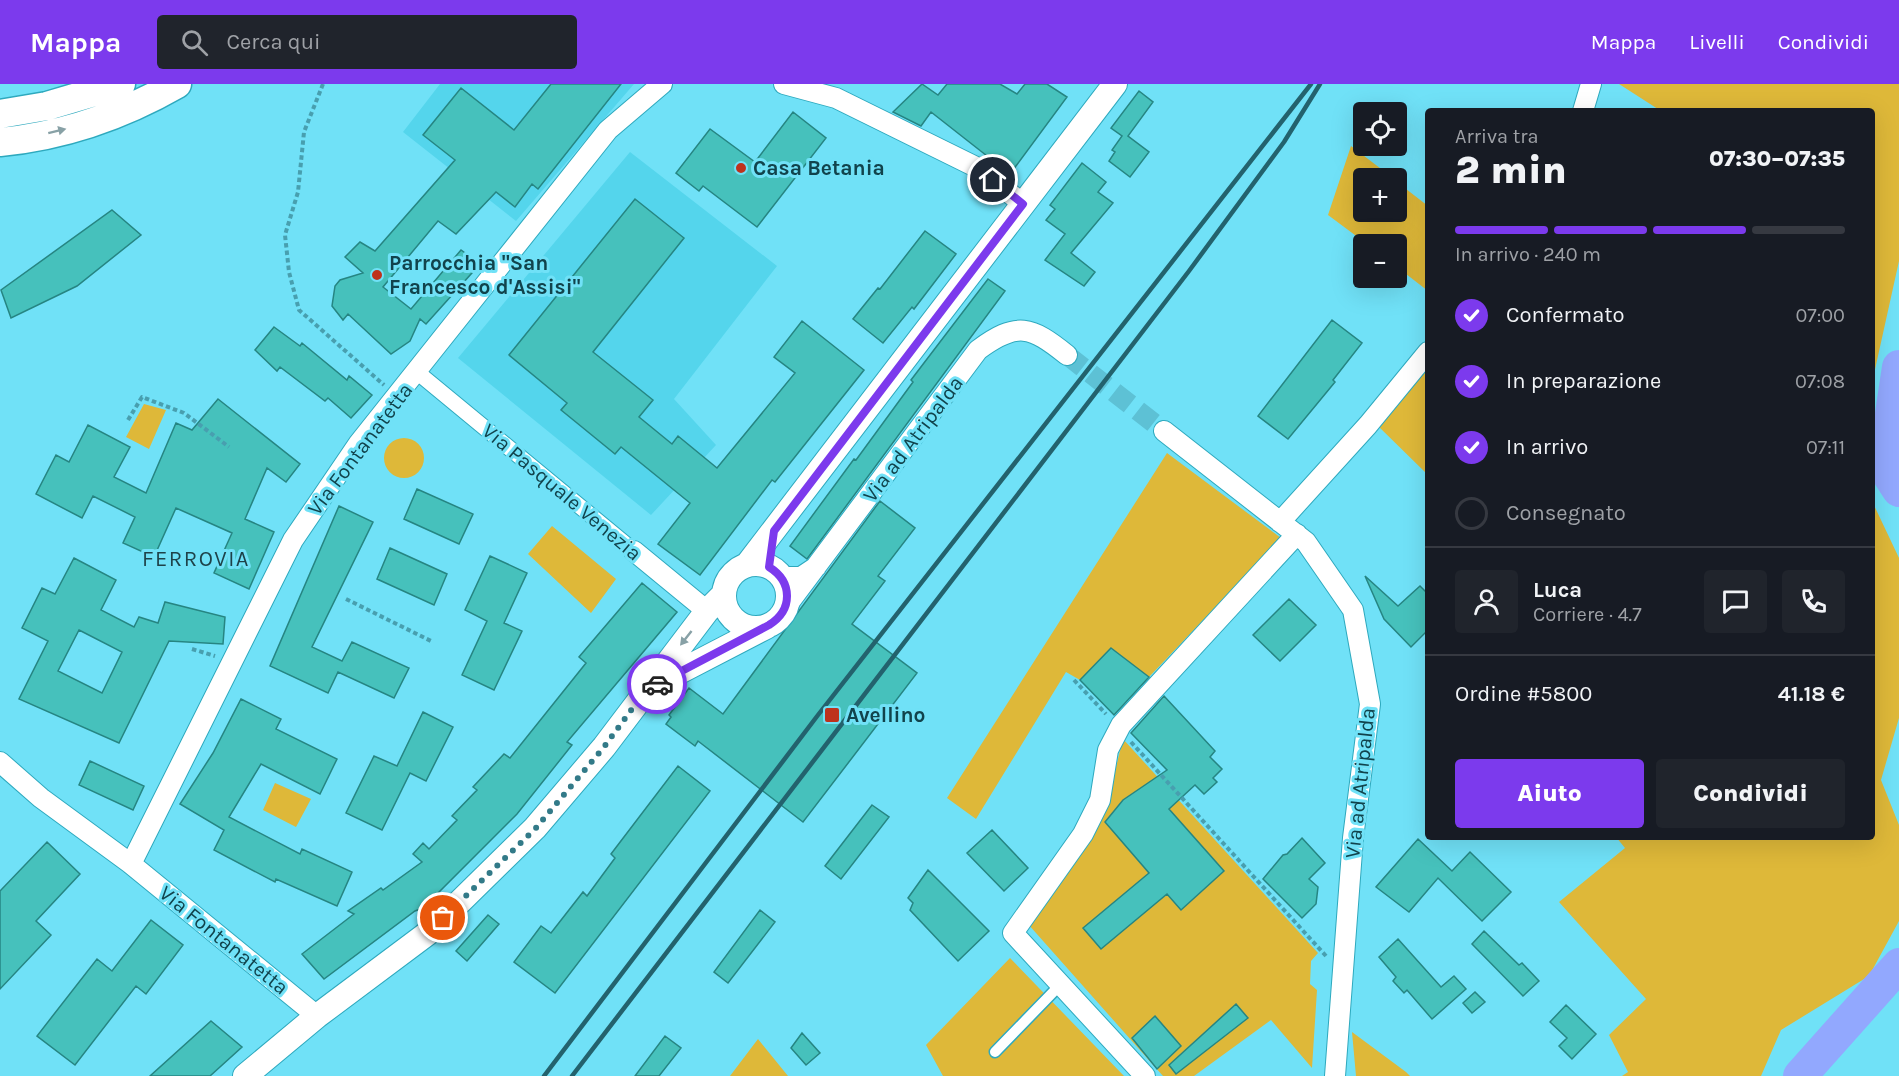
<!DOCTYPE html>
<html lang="it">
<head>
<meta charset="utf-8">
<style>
	body { margin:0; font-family:Karla,sans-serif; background:#20242c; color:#f1f3f6; height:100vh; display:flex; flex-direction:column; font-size:22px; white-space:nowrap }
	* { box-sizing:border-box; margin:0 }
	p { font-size:20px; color:#9ea1a6 }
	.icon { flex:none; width:33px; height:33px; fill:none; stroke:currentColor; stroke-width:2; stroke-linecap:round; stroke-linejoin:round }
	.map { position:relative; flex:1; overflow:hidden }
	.panel { position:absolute; left:1425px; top:24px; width:450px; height:732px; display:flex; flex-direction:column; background:#171b24; border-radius:6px; box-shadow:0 6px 24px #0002 }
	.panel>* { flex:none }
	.controls { position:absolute; left:1353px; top:18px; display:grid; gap:12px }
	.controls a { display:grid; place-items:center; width:54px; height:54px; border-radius:6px; background:#171b24; box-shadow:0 6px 24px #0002; font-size:30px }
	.pin { position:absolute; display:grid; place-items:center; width:51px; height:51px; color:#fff; margin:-26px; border:3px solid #fff; border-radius:50%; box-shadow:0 2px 6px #0007 }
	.courier { position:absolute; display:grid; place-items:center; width:60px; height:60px; margin:-30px; border:4px solid #7c3aed; border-radius:50%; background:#fff; color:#222; box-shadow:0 2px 8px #0007 }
	.head em { font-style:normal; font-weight:800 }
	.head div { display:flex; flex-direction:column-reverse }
	.head { display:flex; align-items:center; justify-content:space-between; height:102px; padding:0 30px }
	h1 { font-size:39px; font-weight:800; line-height:45px }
	.bar { display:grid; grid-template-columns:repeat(4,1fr); gap:9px 6px; align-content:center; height:72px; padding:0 30px }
	.bar i { height:8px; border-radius:4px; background:#363941 }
	.bar .selected { background:#7c3aed }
	.bar p { grid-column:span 4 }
	.line { display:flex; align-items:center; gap:15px; padding:0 30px; border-top:2px solid #363941 }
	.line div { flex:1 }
	.round { display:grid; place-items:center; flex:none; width:63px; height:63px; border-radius:6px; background:#20242c }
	ol { padding:0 30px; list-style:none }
	li { display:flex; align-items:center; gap:18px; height:66px }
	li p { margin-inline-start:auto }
	li .icon { padding:6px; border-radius:50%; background:#7c3aed; color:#fff; stroke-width:4 }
	li:last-child { color:#9ea1a6 }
	li i { width:33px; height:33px; border:3px solid #363941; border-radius:50% }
	.cta { display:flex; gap:12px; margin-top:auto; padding:12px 30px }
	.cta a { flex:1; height:69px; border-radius:6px; background:#7c3aed; color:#fff; font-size:24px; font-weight:800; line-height:69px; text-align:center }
	.cta a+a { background:#20242c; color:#f1f3f6 }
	header { display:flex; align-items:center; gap:36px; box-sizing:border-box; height:84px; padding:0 30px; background:#7c3aed; color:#fff }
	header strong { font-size:28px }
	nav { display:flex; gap:33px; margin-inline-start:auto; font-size:21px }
	.search { width:420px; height:54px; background:#20242c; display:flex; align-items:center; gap:15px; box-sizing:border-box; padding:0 21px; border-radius:6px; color:#9ea1a6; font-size:22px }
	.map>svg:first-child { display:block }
	.built { fill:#54d5ec }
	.green { fill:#deb839 }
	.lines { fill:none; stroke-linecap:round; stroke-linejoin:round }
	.river { stroke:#92a8fe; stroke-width:34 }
	.building { fill:#46c1bc; stroke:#268582; stroke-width:1.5; fill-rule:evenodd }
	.minor-tunnel { stroke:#5dc1d5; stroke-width:20; stroke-dasharray:20 10; stroke-linecap:butt }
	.service-casing { stroke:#2ea9be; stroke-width:13 }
	.pedestrian-casing { stroke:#2ea9be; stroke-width:17 }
	.minor-casing { stroke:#2ea9be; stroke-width:22 }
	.tertiary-casing { stroke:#2ea9be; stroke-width:26 }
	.secondary-casing { stroke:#2ea9be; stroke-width:31 }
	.path { stroke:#489faf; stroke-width:4; stroke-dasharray:4.5 3; stroke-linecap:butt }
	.service { stroke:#fff; stroke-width:10 }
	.pedestrian { stroke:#fff; stroke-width:15 }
	.minor { stroke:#fff; stroke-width:20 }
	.tertiary { stroke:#fff; stroke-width:24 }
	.secondary { stroke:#fff; stroke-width:28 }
	.rail { stroke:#23626d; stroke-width:4.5 }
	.oneway { fill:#88a1a6 }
	.done { stroke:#327a88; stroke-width:6; stroke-dasharray:0 10.8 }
	.route { stroke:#7c3aed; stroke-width:8 }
	.poi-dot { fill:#be321c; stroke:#70e1f7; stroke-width:2 }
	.labels { text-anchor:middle; stroke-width:6; stroke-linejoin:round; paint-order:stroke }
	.poi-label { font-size:21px; font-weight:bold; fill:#11434c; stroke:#70e1f7; text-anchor:start }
	.street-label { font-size:21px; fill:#11434c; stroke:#70e1f7 }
	.neighbourhood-label { font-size:22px; letter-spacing:1.5px; fill:#1e4249; stroke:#70e1f7 }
</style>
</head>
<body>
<header>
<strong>Mappa</strong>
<div class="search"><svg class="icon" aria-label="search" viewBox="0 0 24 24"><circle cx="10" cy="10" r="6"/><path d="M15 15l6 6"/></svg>Cerca qui</div>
<nav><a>Mappa</a><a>Livelli</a><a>Condividi</a></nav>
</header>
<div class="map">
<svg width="1899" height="992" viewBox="0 0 1899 992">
	<rect width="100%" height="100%" fill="#70e1f7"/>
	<path class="built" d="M440,0H634L516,137L403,48Z
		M630,68L777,182L674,315L716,361L651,431L458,274Z"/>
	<path class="green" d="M1619,0H1899V177L1872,299V27H1661Z
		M1351,62L1393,94H1364V128H1396L1397,98L1428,122V207L1397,183L1396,160H1367L1328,131Z
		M1428,282V391L1377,341Z
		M144,320L166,326L149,365L126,353Z
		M384 374a20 20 0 1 1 40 0a20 20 0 1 1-40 0Z
		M1167,369L1281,454L1149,593L1111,564L1080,596L1066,588L976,735L947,714Z
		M1872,417L1899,474V634L1881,696L1899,741V837L1869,892L1781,946L1761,992H1622L1628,988L1609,951L1646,915L1559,818L1625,764L1616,753H1872Z
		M552,442L616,495L591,529L528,470Z
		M1123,655L1318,869L1311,877L1310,900L1317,906L1312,984L1271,936L1194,992H1163L1028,840L1108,715Z
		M275,699L311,715L296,743L263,726Z
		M1010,874L1124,992H943L926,961Z
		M1352,948L1406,988L1410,992H1356Z
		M758,955L788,992H730Z"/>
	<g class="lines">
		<path class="river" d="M1899,283L1884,383L1899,406
			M1800,992L1899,881"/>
	</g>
	<path class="building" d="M551,0H621L538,105L532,100L515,123L496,108L456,150L438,137L383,203L411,225L461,166L480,180L426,240L420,235L410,257L391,270L348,230L343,236L332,222L335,202L340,196L363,189L345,173L360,158L375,167L455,76L423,51L461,4L514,46Z
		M922,0L938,11L947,0H1000L1017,10L1025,0H1047L1067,13L1010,90L931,28L921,42L893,28Z
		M1139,7L1153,18L1128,52L1149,68L1130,93L1109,77L1115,68L1112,66L1122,52L1111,44Z
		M793,28L826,54L757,143L703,102L699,107L676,89L710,45L755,78Z
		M1082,79L1106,98L1098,108L1113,119L1071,169L1095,188L1084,202L1045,176L1065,150L1046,136L1055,125L1050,121Z
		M635,115L684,154L593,268L653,316L639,333L672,360L678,352L717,384L795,289L774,273L802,237L864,286L775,398L772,396L700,491L658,460L690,419L621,363L615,370L577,339L561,326L567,319L509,271Z
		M112,126L141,151L77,202L11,234L1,206Z
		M925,147L956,170L914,225L912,223L883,259L853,235L878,204L880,205Z
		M988,195L1005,207L807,475L790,462L854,375L856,376L913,298L911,296Z
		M1332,236L1362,259L1333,296L1335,298L1288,355L1258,332Z
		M274,243L300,262L302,259L347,296L349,292L372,311L351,334L328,314L325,317L280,283L277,287L255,266Z
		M218,315L300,380L286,398L267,384L245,435L274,448L249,505L214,489L232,449L176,424L154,473L123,459L135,433L93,412L82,434L36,410L56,371L69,378L88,341L130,363L114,393L146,409L176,339L192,346Z
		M417,405L473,430L459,460L404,435Z
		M880,417L915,444L878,492L885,497L852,540L917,589L803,738L698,657L695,662L666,640L671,633L669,631L689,604L723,630Z
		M339,422L373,438L312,563L342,577L352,558L409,584L394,614L338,588L328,609L270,582Z
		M390,464L447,490L434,521L377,495Z
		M490,472L527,489L504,539L522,547L494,606L462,591L487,537L465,526Z
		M74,474L116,496L101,526L134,543L139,533L158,539L165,518L225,533L223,560L169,557L119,659L19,615L48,557L22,544L42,504L55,510ZM79,546L122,568L102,609L58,587Z
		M1365,492L1398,522L1420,502L1428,510V546L1411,563L1384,535Z
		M642,499L677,528L567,658L572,661L517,730L423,824L415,827L324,895L302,870L354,830L348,827L381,804L383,806L422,778L413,770L423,759L429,765L457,736L452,732L477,706L473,703L504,670L510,674L586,579L579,573Z
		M1289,515L1316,541L1280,577L1253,551Z
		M1111,564L1149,593L1114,631L1080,596Z
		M1164,612L1215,667L1210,673L1222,685L1213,694L1217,698L1204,710L1195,701L1169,725L1224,787L1181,826L1167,810L1101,865L1083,844L1149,789L1105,738L1123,716L1167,686L1131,649Z
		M241,615L281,635L276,645L337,675L320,710L261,680L229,733L300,770L302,765L352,788L337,822L276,795L275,798L214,766L224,746L180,720L213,669Z
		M423,628L453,643L426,697L410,689L382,746L346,729L374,672L397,682Z
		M90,677L144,702L133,726L79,701Z
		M678,682L710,707L555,909L514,878L541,842L551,849L583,808L587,812L615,774L611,770Z
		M872,721L889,733L841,795L825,782Z
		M992,746L1028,784L1004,807L967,769Z
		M1302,754L1325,779L1309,795L1318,803L1316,820L1302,834L1263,795L1283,771L1287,770Z
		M1418,755L1452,787L1470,768L1511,808L1482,837L1438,794L1409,828L1376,803Z
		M47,758L80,790L36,837L51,851L0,905V807Z
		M928,786L989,847L958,877L910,826L913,819L908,814Z
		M760,826L775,838L728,899L714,888Z
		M488,831L499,840L467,877L456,867Z
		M151,836L183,861L146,910L136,902L75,981L37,952L97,875L112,887Z
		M1484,847L1519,881L1522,879L1539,897L1523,912L1472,860Z
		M1398,855L1441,903L1454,892L1466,905L1432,935L1407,906L1404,909L1393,897L1396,893L1379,873Z
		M1475,908L1485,918L1472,929L1463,919Z
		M1236,920L1248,934L1176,990L1169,981Z
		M1566,921L1596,950L1572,975L1559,962L1567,954L1550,938Z
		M1155,932L1181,962L1157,985L1132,954Z
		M211,937L242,963L210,992H150Z
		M802,949L820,969L806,981L791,964Z
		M665,952L681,964L659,992H635Z"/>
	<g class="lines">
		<path class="minor-tunnel" d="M1067,271L1164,347"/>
		<g class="service-casing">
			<path id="service" d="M995,968L1060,901"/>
		</g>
		<g class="pedestrian-casing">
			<path id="pedestrian" d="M417,288L634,467"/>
		</g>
		<g class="minor-casing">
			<path id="minor" d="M784,0L836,14L978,84L1023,120
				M1583,27L1591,0
				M1164,347L1306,458L1353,526L1370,620L1353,754L1335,992
				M1280,438L1368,341L1428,268
				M634,467L707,527
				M782,493H801L816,483
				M785,524L978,266C1017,237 1031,242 1067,271
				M0,678L41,714L131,780L317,932
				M131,780L293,456L359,359L608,46L662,0
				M1145,992L1013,849L1083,750L1100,716L1108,666L1121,641L1297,450"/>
		</g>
		<g class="tertiary-casing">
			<path id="tertiary" d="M724 512a32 32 0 1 1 64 0a32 32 0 1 1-64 0Z
				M747,481L1115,0
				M656,600L766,543
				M245,992L317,932L428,849L535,744L604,663L707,527L724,510"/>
		</g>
		<g class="secondary-casing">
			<path id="secondary" d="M0,30L47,22L121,0
				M0,58C63,52 123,31 177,0"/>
		</g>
		<path class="path" d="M323,0L304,48L298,108L285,151L289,188L299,226L384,301
			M128,336L142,313L184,329L229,363
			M346,515L431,557
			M192,565L215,572
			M1074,596L1106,630
			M1131,658L1326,872"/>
		<use href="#service" class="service"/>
		<use href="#pedestrian" class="pedestrian"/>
		<use href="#minor" class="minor"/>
		<use href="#tertiary" class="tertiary"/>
		<use href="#secondary" class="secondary"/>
		<path class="rail" d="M544,992L818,631L1311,0
			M572,992L1189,187L1284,58L1320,0"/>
	</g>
	<defs><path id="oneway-solid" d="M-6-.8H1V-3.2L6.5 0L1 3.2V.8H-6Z" transform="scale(1.5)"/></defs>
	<g class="oneway">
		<use href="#oneway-solid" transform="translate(57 47) rotate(-14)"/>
		<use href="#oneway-solid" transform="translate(686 554) rotate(128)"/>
	</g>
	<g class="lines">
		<path class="done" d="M443,834L536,744L604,663L646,606L657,600"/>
		<path class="route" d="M657,600L769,541C793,526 793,498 769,483L774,447L1023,120L993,96"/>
	</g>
	<g class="poi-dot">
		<circle cx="741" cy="84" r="6"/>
		<circle cx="377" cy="191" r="6"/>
		<rect x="824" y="623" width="16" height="16" rx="3"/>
	</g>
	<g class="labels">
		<g class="poi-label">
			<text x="753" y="91">Casa Betania</text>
			<text x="389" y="186">Parrocchia "San<tspan x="389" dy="24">Francesco d'Assisi"</tspan></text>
			<text x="846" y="638">Avellino</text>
		</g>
		<g class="street-label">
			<text transform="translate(913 355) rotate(-53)" y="7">Via ad Atripalda</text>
			<text transform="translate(360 365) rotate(-53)" y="7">Via Fontanatetta</text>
			<text transform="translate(562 408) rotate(40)" y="7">Via Pasquale Venezia</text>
			<text transform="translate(1360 699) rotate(-84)" y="7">Via ad Atripalda</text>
			<text transform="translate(224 856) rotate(39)" y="7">Via Fontanatetta</text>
		</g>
		<g class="neighbourhood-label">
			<text x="196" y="482">FERROVIA</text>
		</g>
	</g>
</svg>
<div class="controls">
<a><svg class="icon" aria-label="locate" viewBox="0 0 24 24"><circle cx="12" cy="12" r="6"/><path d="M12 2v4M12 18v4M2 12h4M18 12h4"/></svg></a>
<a>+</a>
<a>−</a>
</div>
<div class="pin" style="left:443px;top:834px;background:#ea580c"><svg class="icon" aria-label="bag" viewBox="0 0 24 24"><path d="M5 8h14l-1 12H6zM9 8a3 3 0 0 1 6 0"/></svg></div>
<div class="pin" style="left:993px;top:96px;background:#1f2937"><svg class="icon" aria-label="home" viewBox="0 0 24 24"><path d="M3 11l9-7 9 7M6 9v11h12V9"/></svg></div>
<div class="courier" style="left:657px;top:600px"><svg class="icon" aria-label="car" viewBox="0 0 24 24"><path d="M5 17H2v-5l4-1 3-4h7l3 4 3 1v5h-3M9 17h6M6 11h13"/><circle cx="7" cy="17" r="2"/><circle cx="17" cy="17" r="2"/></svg></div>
<section class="panel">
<div class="head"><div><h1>2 min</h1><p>Arriva tra</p></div><em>07:30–07:35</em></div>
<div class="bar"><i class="selected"></i><i class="selected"></i><i class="selected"></i><i></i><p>In arrivo · 240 m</p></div>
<ol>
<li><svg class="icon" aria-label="check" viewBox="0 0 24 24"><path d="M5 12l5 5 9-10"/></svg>Confermato<p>07:00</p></li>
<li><svg class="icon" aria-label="check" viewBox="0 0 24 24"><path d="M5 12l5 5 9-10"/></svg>In preparazione<p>07:08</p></li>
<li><svg class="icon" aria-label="check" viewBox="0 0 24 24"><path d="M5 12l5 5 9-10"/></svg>In arrivo<p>07:11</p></li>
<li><i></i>Consegnato</li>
</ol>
<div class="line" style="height:108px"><a class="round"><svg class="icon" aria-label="person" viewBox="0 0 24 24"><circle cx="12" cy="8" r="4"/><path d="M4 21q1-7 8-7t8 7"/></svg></a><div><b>Luca</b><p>Corriere · 4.7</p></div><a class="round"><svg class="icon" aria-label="chat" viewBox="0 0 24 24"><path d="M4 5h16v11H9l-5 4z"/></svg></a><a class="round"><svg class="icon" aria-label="phone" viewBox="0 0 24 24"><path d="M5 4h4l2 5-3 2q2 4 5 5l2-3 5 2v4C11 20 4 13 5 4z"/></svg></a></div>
<div class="line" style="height:78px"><div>Ordine #5800</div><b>41.18 €</b></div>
<div class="cta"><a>Aiuto</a><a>Condividi</a></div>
</section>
</div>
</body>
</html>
